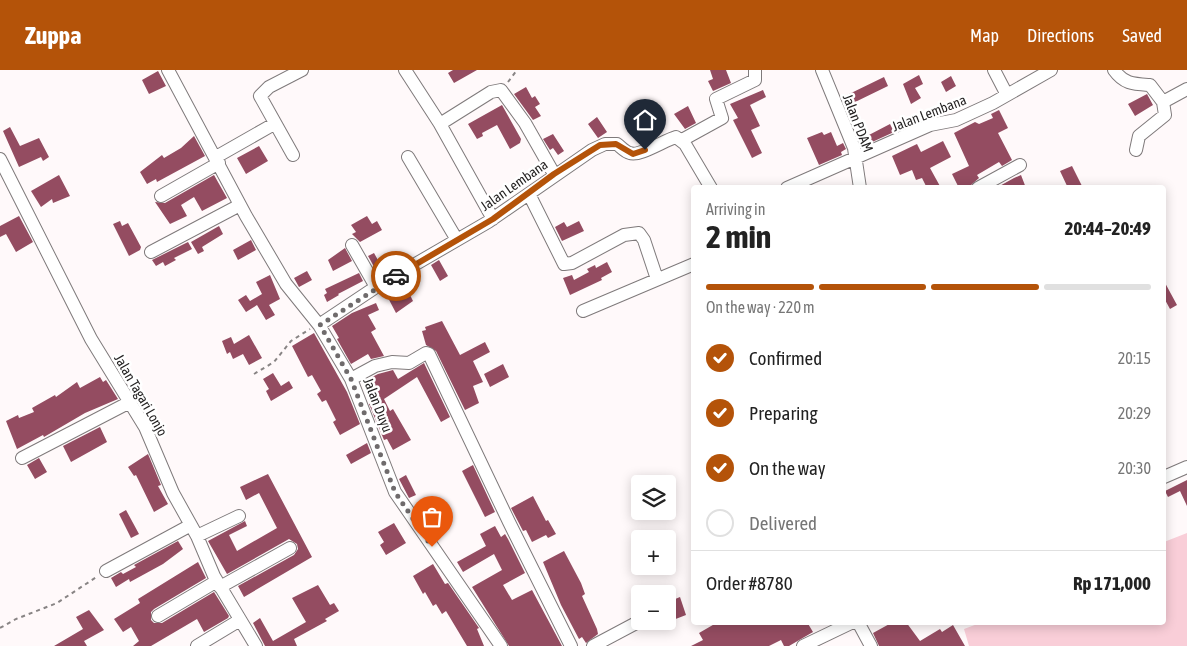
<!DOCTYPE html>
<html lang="en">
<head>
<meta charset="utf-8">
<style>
	body { margin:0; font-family:"Asap Condensed",sans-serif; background:#f6f6f6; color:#222; height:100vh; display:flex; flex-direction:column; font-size:19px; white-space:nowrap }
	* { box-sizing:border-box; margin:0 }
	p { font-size:16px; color:#767676 }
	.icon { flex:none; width:28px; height:28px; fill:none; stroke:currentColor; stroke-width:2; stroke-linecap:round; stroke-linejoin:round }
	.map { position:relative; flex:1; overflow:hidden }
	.sheet { position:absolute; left:691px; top:115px; width:475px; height:440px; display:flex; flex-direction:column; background:#fff; border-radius:5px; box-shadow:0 2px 12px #0003 }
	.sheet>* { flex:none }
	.controls { position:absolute; left:631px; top:405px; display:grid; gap:10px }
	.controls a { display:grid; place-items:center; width:45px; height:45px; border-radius:5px; background:#fff; box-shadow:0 2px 12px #0003; font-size:25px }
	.pin { position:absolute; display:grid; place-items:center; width:42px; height:42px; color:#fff; margin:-51px -21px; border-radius:50% 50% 50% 0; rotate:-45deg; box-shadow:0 0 5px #0007 }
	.pin .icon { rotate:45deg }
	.courier { position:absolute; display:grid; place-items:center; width:50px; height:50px; margin:-25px; border:4px solid #b45309; border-radius:50%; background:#fff; color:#222; box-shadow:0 1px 6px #0007 }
	.head em { font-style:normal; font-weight:700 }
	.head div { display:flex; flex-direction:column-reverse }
	.head { display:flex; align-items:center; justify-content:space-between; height:85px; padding:0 15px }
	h1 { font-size:32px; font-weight:700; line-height:38px }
	.bar { display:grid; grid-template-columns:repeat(4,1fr); gap:8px 5px; align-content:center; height:60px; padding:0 15px }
	.bar i { height:6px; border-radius:4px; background:#e0e0e0 }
	.bar .current { background:#b45309 }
	.bar p { grid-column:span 4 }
	.line { display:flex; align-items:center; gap:12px; padding:0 15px; border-top:1px solid #e0e0e0 }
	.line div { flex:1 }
	ol { padding:0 15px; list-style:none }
	li { display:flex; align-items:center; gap:15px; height:55px }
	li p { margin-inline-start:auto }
	li .icon { padding:5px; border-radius:50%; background:#b45309; color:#fff; stroke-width:4 }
	li:last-child { color:#767676 }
	li i { width:28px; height:28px; border:2px solid #e0e0e0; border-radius:50% }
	header { display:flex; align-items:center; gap:30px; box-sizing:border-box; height:70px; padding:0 25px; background:#b45309; color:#fff }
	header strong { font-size:24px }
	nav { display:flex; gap:28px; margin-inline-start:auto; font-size:18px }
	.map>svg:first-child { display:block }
	.green { fill:#f9ced8 }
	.building { fill:#944c61 }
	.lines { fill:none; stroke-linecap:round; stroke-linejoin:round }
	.minor-casing { stroke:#7f7a7b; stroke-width:14 }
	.path { stroke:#888484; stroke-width:2; stroke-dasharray:4 4; stroke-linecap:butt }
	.minor { stroke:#fff; stroke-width:12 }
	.done { stroke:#6f6b6c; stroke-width:5; stroke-dasharray:0 9 }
	.route { stroke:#b45309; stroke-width:6 }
	.labels { text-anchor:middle; stroke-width:5; stroke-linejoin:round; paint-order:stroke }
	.street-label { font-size:14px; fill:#211f1f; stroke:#fff }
</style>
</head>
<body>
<header>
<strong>Zuppa</strong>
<nav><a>Map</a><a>Directions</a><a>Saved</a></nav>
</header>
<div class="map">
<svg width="1187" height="576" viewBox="0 0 1187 576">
	<rect width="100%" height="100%" fill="#fff9fa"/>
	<path class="green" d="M1187,463V576H969L964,559L980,553L1164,552V472Z"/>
	<path class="building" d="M453,0H477L454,13L448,3Z
		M710,0H726L731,13L713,21L708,11L713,9Z
		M158,1L166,16L149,24L142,10Z
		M919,5L923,14L915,18L921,28L911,34L903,14Z
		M951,6L956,16L946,22L941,12Z
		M884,7L888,16L849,35L845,26Z
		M526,17L532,28L535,26L540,34L535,37L541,46L533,50L514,24Z
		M763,20L766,27L750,35L760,56L751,60L762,83L752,88L733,50L738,48L730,34Z
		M1147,24L1153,35L1135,46L1128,34Z
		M502,35L521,69L520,73L510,79L497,55L482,63L483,66L477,69L468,54Z
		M688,36L696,53L685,59L674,44Z
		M999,40L1008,58L998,63L1012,90L1002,96L999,92L977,105L979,108L970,116L959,118L952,104L969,96L954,63L975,52L979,54L993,48L991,44Z
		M597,47L607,62L598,68L588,54Z
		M890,54L894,62L870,73L867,66Z
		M10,57L20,76L39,68L49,87L43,91L41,87L19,97L3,61Z
		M822,62L824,65L831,62L837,76L843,73L846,79L841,82L842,85L819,95L807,68Z
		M553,64L564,81L558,85L553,78L550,80L543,69Z
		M194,66L205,86L157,112L156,109L147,114L140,102L162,85L164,88L181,78Z
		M943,71L951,87L930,98L941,118H927L922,108L916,110L912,100L900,105L892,86L917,74L921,82Z
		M259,76L268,91L246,104L237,88Z
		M1072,96L1083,118H1068L1060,101Z
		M59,105L70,126L53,133L52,129L41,137L31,121Z
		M214,105L227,128L202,141L194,127L181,135L187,146L170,154L155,132L165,133Z
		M1021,105L1026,118H996L1014,108Z
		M19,146L33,172L16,182L6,164L0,167V156Z
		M367,146L372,154L377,151L382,160L360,172L352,164L356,162L351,155Z
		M120,151L122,156L128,153L141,177L140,180L129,186L113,154Z
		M579,151L584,161L562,171L555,157L564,152L567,157Z
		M219,156L223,164L202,177L204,181L198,184L191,172Z
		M251,170L256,180L238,190L233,180Z
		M188,172L192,179L174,188L176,190L165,196L163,192L156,196L152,190Z
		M345,178L352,191L333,201L328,190Z
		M374,183L383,199L377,202L368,186Z
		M439,190L448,206L440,211L431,195Z
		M607,192L612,202L601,208L602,210L570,225L563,208L572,205L574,210L589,202L587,199L595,195L596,198Z
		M307,201L312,210L299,217L294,208Z
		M359,203L363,211L338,224L339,225L327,232L324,225L327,223L325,219Z
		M270,205L280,229L269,235L275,245L266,250L257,235L246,242L238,230L246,225L250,231L262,224L256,212Z
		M403,211L413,231L396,243L386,224L397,219L395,215Z
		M1164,211L1177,235L1170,239L1164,228Z
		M376,233L379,240L368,245L376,259L371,262L384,286L371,289L368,284L351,294L337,269L339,268L332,256L352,243Z
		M442,251L460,285L485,272L490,282L473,291L483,312L473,316L479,333L465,340L436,281L426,275L422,261L426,260L425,257Z
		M314,263L347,322L360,354L340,365L333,352L336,350L326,330L322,332L317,324L321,321L312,305L308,307L292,276Z
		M249,265L262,288L249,295L243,284L233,289L230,282L227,284L222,271L231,267L234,274Z
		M424,293L450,347L441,352L417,307L384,329L390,341L393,339L411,370L393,380L387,369L384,370L369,334L378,330L371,316L366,318L364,311L378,304L393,300L398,309Z
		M503,294L509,307L490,317L484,304Z
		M273,303L281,316L289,311L293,318L271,331L266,321L269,319L263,309Z
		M100,307L103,312L106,310L118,329L85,343L44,367L43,365L17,379L6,351L18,345L19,348L34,342L32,338L55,325L56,327L77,312L80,318Z
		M100,357L107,372L71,392L63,376Z
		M367,373L371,383L351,394L346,385Z
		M148,384L161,415L158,416L168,434L154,442L136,405L134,406L128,397Z
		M39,388L47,402L35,409L27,395Z
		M473,395L495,442L485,447L462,401Z
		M268,404L312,487L244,527L238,516L294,485L298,479L297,474L289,469L227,504L208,471L245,451L247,456L229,465L237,481L277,458L259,423L246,430L240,417Z
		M406,405L416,425L409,428L399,409Z
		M1187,410V436L1180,421L1168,427L1165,421Z
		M533,426L546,451L548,450L556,464L548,468L546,465L532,472L526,460L523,461L511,438Z
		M126,440L139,464L131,468L119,444Z
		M394,453L406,473L386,485L380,475L384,472L378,462Z
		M495,456L501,467L505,464L508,469L525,503L503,515L512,530L532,520L562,576H509L472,517L502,500L494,484L463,502L457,492L486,476L480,464Z
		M178,471L183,479L163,494L130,512L129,509L116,517L111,508L121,502L123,504L136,497L134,495Z
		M564,481L581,513L585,524L582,526L597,559L598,564L586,573L582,567L579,569L561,535L543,492Z
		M198,492L206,508L154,539L151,542V550L154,553H162L214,522L229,546L228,548L204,562L197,549L151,576H133L139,571L131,557L123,562L114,549L140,533L138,529Z
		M433,494L445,514L448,513L479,558L477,559L484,576H467L446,541L442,544L436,534L433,536L425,522L423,524L413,506Z
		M318,515L330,535L334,533L339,541L325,549L327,551L294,569L297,576H265L253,553L260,548L273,571L306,552L292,528Z
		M680,527L686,545L673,550L672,547L668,549V532Z
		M89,540L104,560L84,571L87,576H54L83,559L76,547Z
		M718,552H807L813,562L789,576H784L781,570L769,576H691L703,570L699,563Z
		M893,552H906L920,571L940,559L942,562L953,555L965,576H879L873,563Z"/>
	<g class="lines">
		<g class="minor-casing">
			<path id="minor" d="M168,0L246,146L286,214L319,255L351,309L395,422L501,576
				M405,0L440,54L491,22L501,20L525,53L554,104
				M822,0L854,78L860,118
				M994,0L1007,25
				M1114,0C1124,14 1133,14 1150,15L1163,32L1187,19
				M440,54L493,149
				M682,70L722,48L716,29L755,10V0
				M1136,80L1139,66L1165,45L1163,32
				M293,85L260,26L269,17L302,0
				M216,87L274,54
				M408,87L457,170
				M0,89L91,269L145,357L173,423L197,466L214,506L256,576
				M787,118L930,55L956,50L993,33L1051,0
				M978,118L1020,95
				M529,124L564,194L572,193L624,165L639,163L644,170L657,209
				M161,126L219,93
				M352,175L376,217
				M151,182L240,135
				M583,241L694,194
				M319,255L376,217L488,152L592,80L605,74H617C621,77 625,82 630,83C639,87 665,70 676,67L685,74L711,118
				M351,309L375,296L392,292L409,293L426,283L429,284L509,452L571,576
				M22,388L130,332
				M1164,407L1187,397
				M197,466L239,446
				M106,501L191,455
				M220,517L290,478
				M158,546L217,511
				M858,552L871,576
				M197,576L240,550
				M593,576L640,551
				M803,576L853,552"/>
		</g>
		<path class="path" d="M508,12L517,0
			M254,304L274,292L291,271L310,259
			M0,558L16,549L57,533L98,506"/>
		<use href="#minor" class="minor"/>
	</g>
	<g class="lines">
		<path class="done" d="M396,206L320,255L351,309L395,422L432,477"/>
		<path class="route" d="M396,206L493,149L554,104L600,75L616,74L633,84L645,80"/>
	</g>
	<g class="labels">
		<g class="street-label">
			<text transform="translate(929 43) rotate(-21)" y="5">Jalan Lembana</text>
			<text transform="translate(858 53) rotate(69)" y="5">Jalan PDAM</text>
			<text transform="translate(514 115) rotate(-35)" y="5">Jalan Lembana</text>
			<text transform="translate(141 325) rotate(60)" y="5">Jalan Tagari Lonjo</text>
			<text transform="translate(378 335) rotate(69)" y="5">Jalan Duyu</text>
		</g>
	</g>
</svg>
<div class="controls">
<a><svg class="icon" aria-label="layers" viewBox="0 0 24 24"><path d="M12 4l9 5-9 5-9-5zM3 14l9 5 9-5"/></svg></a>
<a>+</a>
<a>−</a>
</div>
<div class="pin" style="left:432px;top:477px;background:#ea580c"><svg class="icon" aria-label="bag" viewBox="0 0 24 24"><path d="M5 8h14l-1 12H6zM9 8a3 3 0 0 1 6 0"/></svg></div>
<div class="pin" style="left:645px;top:80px;background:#1f2937"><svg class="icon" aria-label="home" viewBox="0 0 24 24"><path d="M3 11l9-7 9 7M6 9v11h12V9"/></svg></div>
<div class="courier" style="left:396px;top:206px"><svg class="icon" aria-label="car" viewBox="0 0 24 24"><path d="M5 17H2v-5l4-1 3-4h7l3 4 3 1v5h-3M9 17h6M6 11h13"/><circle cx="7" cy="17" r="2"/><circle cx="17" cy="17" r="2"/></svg></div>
<section class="sheet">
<div class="head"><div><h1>2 min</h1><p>Arriving in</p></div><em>20:44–20:49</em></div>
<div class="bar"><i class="current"></i><i class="current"></i><i class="current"></i><i></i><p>On the way · 220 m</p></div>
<ol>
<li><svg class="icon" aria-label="check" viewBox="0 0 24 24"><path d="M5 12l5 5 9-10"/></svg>Confirmed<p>20:15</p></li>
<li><svg class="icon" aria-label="check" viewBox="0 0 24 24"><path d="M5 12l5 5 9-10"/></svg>Preparing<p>20:29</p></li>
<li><svg class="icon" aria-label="check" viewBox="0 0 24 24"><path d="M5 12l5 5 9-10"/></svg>On the way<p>20:30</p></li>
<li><i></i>Delivered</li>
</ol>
<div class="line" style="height:65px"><div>Order #8780</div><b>Rp 171,000</b></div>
</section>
</div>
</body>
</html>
